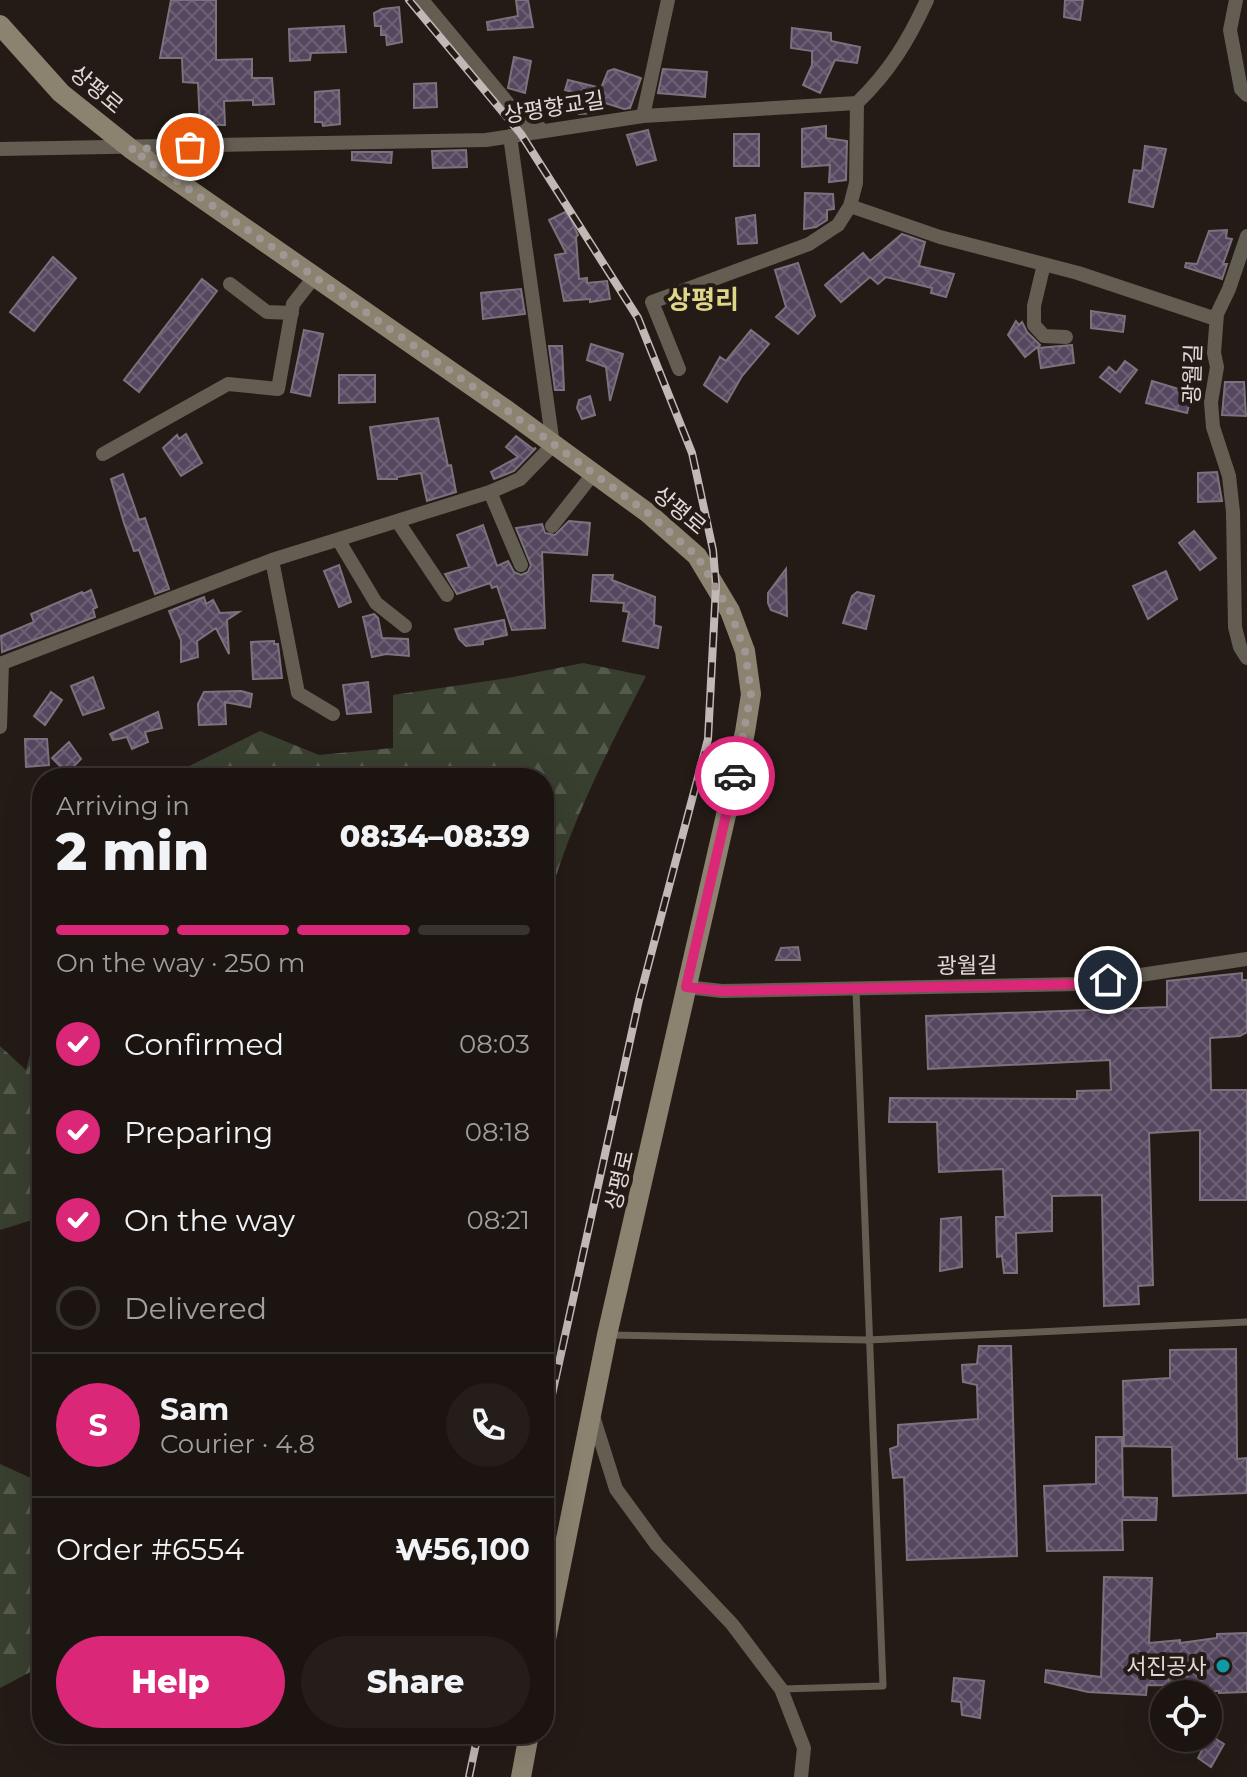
<!DOCTYPE html>
<html lang="en">
<head>
<meta charset="utf-8">
<style>
	body { margin:0; font-family:Montserrat,"Noto Sans KR",sans-serif; background:#241d19; color:#f1f3f6; height:100vh; display:flex; flex-direction:column; font-size:30px; white-space:nowrap }
	* { box-sizing:border-box; margin:0 }
	p { font-size:26px; color:#a09e9f }
	.icon { flex:none; width:44px; height:44px; fill:none; stroke:currentColor; stroke-width:2; stroke-linecap:round; stroke-linejoin:round }
	.map { position:relative; flex:1; overflow:hidden }
	.drawer { position:absolute; left:32px; top:768px; width:522px; height:976px; display:flex; flex-direction:column; background:#1b1410; border-radius:32px; box-shadow:0 8px 32px #0002,0 0 0 2px #393330 }
	.drawer>* { flex:none }
	.controls { position:absolute; left:1150px; top:1680px; display:grid; gap:16px }
	.controls a { display:grid; place-items:center; width:72px; height:72px; border-radius:50%; background:#1b1410; box-shadow:0 8px 32px #0002,0 0 0 2px #393330; font-size:40px }
	.pin { position:absolute; display:grid; place-items:center; width:68px; height:68px; color:#fff; margin:-34px; border:4px solid #fff; border-radius:50%; box-shadow:0 2px 8px #0007 }
	.courier { position:absolute; display:grid; place-items:center; width:80px; height:80px; margin:-40px; border:6px solid #db2777; border-radius:50%; background:#fff; color:#222; box-shadow:0 2px 10px #0007 }
	.summary em { font-style:normal; font-weight:800 }
	.summary div { display:flex; flex-direction:column-reverse }
	.summary { display:flex; align-items:center; justify-content:space-between; height:136px; padding:0 24px }
	h1 { font-size:52px; font-weight:800; line-height:60px }
	.bar { display:grid; grid-template-columns:repeat(4,1fr); gap:12px 8px; align-content:center; height:96px; padding:0 24px }
	.bar i { height:10px; border-radius:6px; background:#393330 }
	.bar .selected { background:#db2777 }
	.bar p { grid-column:span 4 }
	.line { display:flex; align-items:center; gap:20px; padding:0 24px; border-top:2px solid #393330 }
	.line div { flex:1 }
	.round { display:grid; place-items:center; flex:none; width:84px; height:84px; border-radius:42px; background:#241d19 }
	ol { padding:0 24px; list-style:none }
	li { display:flex; align-items:center; gap:24px; height:88px }
	li p { margin-inline-start:auto }
	li .icon { padding:8px; border-radius:50%; background:#db2777; color:#fff; stroke-width:4 }
	li:last-child { color:#a09e9f }
	li i { width:44px; height:44px; border:4px solid #393330; border-radius:50% }
	.primary-button { display:flex; gap:16px; margin-top:auto; padding:16px 24px }
	.primary-button a { flex:1; height:92px; border-radius:48px; background:#db2777; color:#fff; font-size:32px; font-weight:800; line-height:92px; text-align:center }
	.primary-button a+a { background:#241d19; color:#f1f3f6 }
	.map>svg:first-child { display:block }
	.forest { fill:url(#forest-firs) }
	.building { fill:url(#building-cross-hatch); stroke:#79737d; stroke-width:2 }
	.lines { fill:none; stroke-linecap:round; stroke-linejoin:round }
	.service { stroke:#635d52; stroke-width:7 }
	.minor { stroke:#635d52; stroke-width:14 }
	.secondary { stroke:#8b826f; stroke-width:20 }
	.rail-casing { stroke:#c1b9b6; stroke-width:8 }
	.rail { stroke:#241b16; stroke-width:5; stroke-dasharray:15; stroke-linecap:butt }
	.done { stroke:#9f9793; stroke-width:8; stroke-dasharray:0 14.4 }
	.route { stroke:#db2777; stroke-width:10 }
	.culture-dot { fill:#0f9aa8; stroke:#241b16; stroke-width:3 }
	.labels { text-anchor:middle; stroke-width:8; stroke-linejoin:round; paint-order:stroke }
	.street-label { font-size:22px; fill:#e1dad7; stroke:#241b16 }
	.poi-label { font-size:22px; fill:#e1dad7; stroke:#241b16; text-anchor:end }
	.quarter-label { font-size:26px; font-weight:bold; fill:#dfd687; stroke:#241b16 }
</style>
</head>
<body>
<div class="map">
<svg width="1247" height="1777" viewBox="0 0 1247 1777">
	<defs>
		<pattern id="forest-firs" width="22" height="20" patternUnits="userSpaceOnUse" patternTransform="scale(2)"><rect width="22" height="20" fill="#393f2f"/><path d="M5 1l3.5 6h-7zM16 11l3.5 6h-7z" fill="#555a4c"/></pattern>
		<pattern id="building-cross-hatch" width="8" height="8" patternUnits="userSpaceOnUse" patternTransform="scale(2)"><rect width="8" height="8" fill="#55475f"/><path d="M0 0l8 8M0 8l8-8" fill="none" stroke="#6d6175"/></pattern>
	</defs>
	<rect width="100%" height="100%" fill="#241b16"/>
	<path class="forest" d="M583,663L646,676C606,754 564,834 544,920V778H165L260,731L319,755L393,748V695L508,678Z
		M42,1010V1217L0,1230V1046L26,1070Z
		M0,1464L42,1483V1666L0,1688Z"/>
	<path class="building" d="M171,0H216V60L252,59V78H272L274,104L253,105V100L224,101L225,125H200L198,83L183,82L182,58H160Z
		M516,0H528L533,27L488,30L487,22L518,16Z
		M1065,0H1083L1080,20L1064,17Z
		M399,7L402,42L387,45L386,35H381V26H375L374,13L382,9Z
		M344,26L346,52L311,53L310,60L290,61L289,29Z
		M792,28L831,33V41L860,47L857,63L835,60L820,93L803,85L812,65V51L791,48Z
		M514,57L531,61L525,93L508,88Z
		M614,69L641,78L630,108L624,109L599,101L597,113L579,114L583,95L565,90L568,80L601,88L608,71Z
		M663,69L707,72L705,97L658,93Z
		M436,83L437,107L414,108V84Z
		M339,90L340,124L323,126L322,122H315V92Z
		M826,126V138L847,141L846,180L829,182L830,165L802,167V129Z
		M648,130L656,160L637,165L627,135Z
		M734,134H759V166H734Z
		M1145,146L1166,149L1153,207L1129,202L1134,170L1142,171Z
		M466,150L467,167L433,168L432,151Z
		M352,152H392L391,163L352,160Z
		M805,193L833,194L834,209L827,210V220L816,227L804,229Z
		M567,211L578,235L576,237L579,279L587,278V283L607,281L610,299L590,302V299L564,301L555,255L566,253L549,220Z
		M755,215L757,243L738,244L736,218Z
		M1227,230L1226,238L1232,239L1223,264H1227L1222,279L1185,267L1186,263L1197,264L1209,231Z
		M902,234L925,242L919,266L954,274L946,297L931,293L932,288L886,277L878,284L870,277L841,302L825,285L863,253L870,261Z
		M53,257L76,278L34,331L10,312Z
		M798,263L815,316L798,334L776,317L786,307L775,270Z
		M202,279L217,291L139,392L124,380Z
		M521,289L525,314L483,319L481,293Z
		M1091,311L1125,316L1123,332L1091,328Z
		M1016,321L1019,325L1022,322L1027,332L1040,345L1025,357L1008,335Z
		M304,330L323,334L310,396L291,392Z
		M751,330L769,344L742,376L727,402L704,385L720,357L726,361Z
		M591,344L623,354L610,401L606,367L587,360Z
		M1072,345L1074,363L1041,368L1038,348Z
		M549,346H562L564,390H555Z
		M1125,361L1137,370L1120,392L1100,377L1109,367L1116,373Z
		M339,375H375V402L339,403Z
		M1152,381L1192,393L1187,413L1146,403Z
		M1225,382H1244L1246,416L1222,415Z
		M590,396L595,415L582,419L577,408L579,400Z
		M438,418L448,466L451,465L456,492L427,501L421,473L397,477V479H378L370,427Z
		M186,434L202,463L181,476L163,448L177,435L179,439Z
		M516,436L533,449L536,448L514,471L494,479L491,472L518,457L506,447Z
		M1217,472L1222,501L1198,502V473Z
		M123,474L139,520L145,518L169,589L155,594L139,550L134,551L124,523L111,479Z
		M569,521L590,523L587,555L542,552L545,628L512,630L497,586L492,588L490,583L457,594L445,574L469,567L457,535L483,525L497,566L508,561L514,572L521,575L528,572L531,565L516,528L542,524L545,533L555,535Z
		M1194,531L1216,558L1200,570L1179,543Z
		M339,565L351,602L339,607L324,571Z
		M786,569L787,616L771,610L768,603V593Z
		M1166,571L1177,599L1148,619L1133,586Z
		M593,575H613L612,580L655,597L654,625L661,627L658,648L623,641L629,612L623,611L624,603L591,601Z
		M91,590L97,607L93,609L95,617L2,652L1,636L34,622L31,614L82,592L83,594Z
		M857,592L874,596L866,629L843,623L852,596Z
		M204,597L206,604L213,600L220,613L239,612L227,620L229,654L216,628L197,641L198,657L181,662V640L169,611Z
		M374,614L378,618L382,638L408,639L409,656L386,654L372,657L363,617Z
		M504,620L507,635L483,640V644L466,646L459,639L455,629Z
		M274,641V644H278L282,678L253,679L251,642Z
		M93,677L104,708L83,715L71,686Z
		M368,682L371,712L347,714L343,685Z
		M241,691L252,694L250,707L225,702L226,724L199,725L198,704L204,692Z
		M51,692L62,700L45,725L34,716Z
		M158,712L162,728L145,732L148,742L132,749L127,737L113,740L110,734Z
		M25,739H47L49,765L26,767Z
		M69,742L81,759L67,773L52,758Z
		M798,947L800,960H776L781,948Z
		M1242,973V980H1247V1032L1240,1036L1210,1038L1211,1090H1247V1200H1200V1130L1149,1133L1153,1285L1138,1286L1139,1304L1104,1306L1102,1195L1052,1196V1231L1016,1233L1017,1273H1004L1002,1256L997,1257L996,1217H1005L1003,1169L939,1172L937,1122H889L890,1098L1077,1099V1091L1111,1090L1110,1060L928,1069L926,1016L1167,1007V981Z
		M961,1217L962,1267L940,1271L941,1219Z
		M979,1346H1011L1017,1556L907,1560L904,1477L893,1478L890,1449L898,1446V1425L978,1419L977,1385L963,1382L962,1365L977,1364Z
		M1236,1349L1237,1459L1247,1458V1493L1173,1496L1172,1447L1124,1446L1123,1381L1170,1378V1350Z
		M1096,1437H1122L1123,1497L1157,1498L1156,1520H1122L1123,1550L1047,1551L1044,1486L1096,1484Z
		M1104,1577L1152,1578L1149,1643L1180,1640V1643L1217,1638V1634L1247,1633V1692L1219,1693V1691H1199V1686L1147,1685L1146,1695L1088,1692L1045,1682L1046,1670L1101,1677Z
		M954,1678L984,1681L980,1718L962,1715L961,1702L952,1701Z
		M1210,1735L1224,1744L1211,1767L1198,1758Z"/>
	<g class="lines">
		<path class="service" d="M610,1335L868,1340L1247,1322
			M782,1689L883,1686L856,990"/>
		<path class="minor" d="M422,0L526,125L540,128
			M1236,0L1230,30L1241,89L1247,95
			M643,116L668,0
			M0,149L486,140L643,116L857,103C890,71 908,41 927,0
			M850,206L940,237L1078,273L1216,319
			M1247,236L1229,289L1217,314L1214,353L1217,367L1211,402L1213,427L1229,476L1233,512L1235,627L1240,647L1247,658
			M1044,264L1034,306V325L1044,336L1066,337
			M230,284L267,312L292,313
			M679,369L652,302L809,244L838,225L850,206L856,183L857,103
			M103,454L228,384L278,389L293,304L315,276
			M490,492L521,565
			M398,522L447,595
			M552,526L593,474
			M339,541L376,603L405,626
			M272,560L298,693L333,714
			M0,664L272,560L490,492L520,479L553,445L510,136
			M0,727L2,663
			M686,987L722,991L1081,984L1247,959
			M593,1416L616,1489L657,1545L732,1624L781,1689L804,1748L801,1777"/>
		<path class="secondary" d="M0,25L61,93L131,149L508,411L648,513L697,556L730,611L745,651L751,694L745,732L607,1335L544,1649
			M521,1777L529,1734"/>
		<g class="rail-casing">
			<path id="rail" d="M409,0L521,134L638,318L692,453L713,550L716,586L708,739L639,1000L544,1431
				M469,1777L478,1734"/>
		</g>
		<use href="#rail" class="rail"/>
	</g>
	<g class="lines">
		<path class="done" d="M190,147L131,149L508,411L648,513L697,556L730,611L745,651L751,694L735,776"/>
		<path class="route" d="M735,776L686,987L722,991L1081,984L1108,980"/>
	</g>
	<circle class="culture-dot" cx="1223" cy="1666" r="8"/>
	<g class="labels">
		<g class="street-label">
			<text transform="translate(97 89) rotate(40)" y="8">상평로</text>
			<text transform="translate(554 107) rotate(-9)" y="8">상평향교길</text>
			<text transform="translate(1192 374) rotate(-88)" y="8">광월길</text>
			<text transform="translate(680 510) rotate(40)" y="8">상평로</text>
			<text transform="translate(967 965) rotate(-1)" y="8">광월길</text>
			<text transform="translate(619 1180) rotate(-77)" y="8">상평로</text>
		</g>
		<g class="poi-label">
			<text x="1207" y="1674">서진공사</text>
		</g>
		<g class="quarter-label">
			<text x="703" y="309">상평리</text>
		</g>
	</g>
</svg>
<div class="controls">
<a><svg class="icon" aria-label="locate" viewBox="0 0 24 24"><circle cx="12" cy="12" r="6"/><path d="M12 2v4M12 18v4M2 12h4M18 12h4"/></svg></a>
</div>
<div class="pin" style="left:190px;top:147px;background:#ea580c"><svg class="icon" aria-label="bag" viewBox="0 0 24 24"><path d="M5 8h14l-1 12H6zM9 8a3 3 0 0 1 6 0"/></svg></div>
<div class="pin" style="left:1108px;top:980px;background:#1f2937"><svg class="icon" aria-label="home" viewBox="0 0 24 24"><path d="M3 11l9-7 9 7M6 9v11h12V9"/></svg></div>
<div class="courier" style="left:735px;top:776px"><svg class="icon" aria-label="car" viewBox="0 0 24 24"><path d="M5 17H2v-5l4-1 3-4h7l3 4 3 1v5h-3M9 17h6M6 11h13"/><circle cx="7" cy="17" r="2"/><circle cx="17" cy="17" r="2"/></svg></div>
<section class="drawer">
<div class="summary"><div><h1>2 min</h1><p>Arriving in</p></div><em>08:34–08:39</em></div>
<div class="bar"><i class="selected"></i><i class="selected"></i><i class="selected"></i><i></i><p>On the way · 250 m</p></div>
<ol>
<li><svg class="icon" aria-label="check" viewBox="0 0 24 24"><path d="M5 12l5 5 9-10"/></svg>Confirmed<p>08:03</p></li>
<li><svg class="icon" aria-label="check" viewBox="0 0 24 24"><path d="M5 12l5 5 9-10"/></svg>Preparing<p>08:18</p></li>
<li><svg class="icon" aria-label="check" viewBox="0 0 24 24"><path d="M5 12l5 5 9-10"/></svg>On the way<p>08:21</p></li>
<li><i></i>Delivered</li>
</ol>
<div class="line" style="height:144px"><b class="round" style="background:#db2777;color:#fff">S</b><div><b>Sam</b><p>Courier · 4.8</p></div><a class="round"><svg class="icon" aria-label="phone" viewBox="0 0 24 24"><path d="M5 4h4l2 5-3 2q2 4 5 5l2-3 5 2v4C11 20 4 13 5 4z"/></svg></a></div>
<div class="line" style="height:104px"><div>Order #6554</div><b>₩56,100</b></div>
<div class="primary-button"><a>Help</a><a>Share</a></div>
</section>
</div>
</body>
</html>
